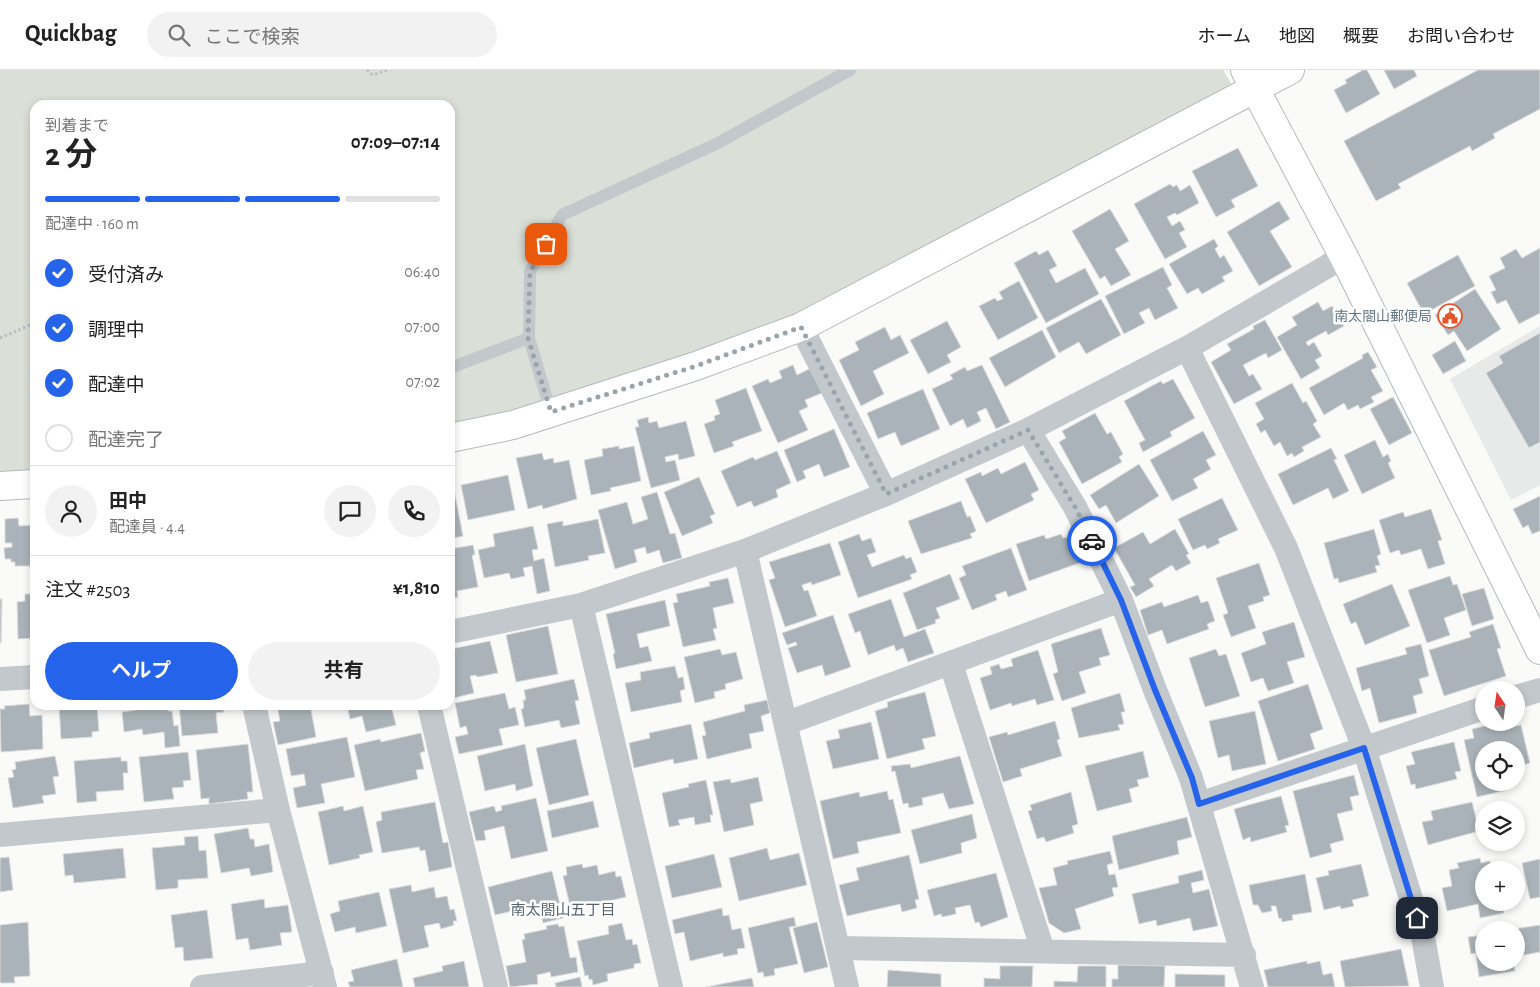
<!DOCTYPE html>
<html lang="ja">
<head>
<meta charset="utf-8">
<style>
	body { margin:0; font-family:"Alegreya Sans","Noto Sans JP",sans-serif; background:#f2f2f2; color:#222; height:100vh; display:flex; flex-direction:column; font-size:19px; white-space:nowrap }
	* { box-sizing:border-box; margin:0 }
	p { font-size:16px; color:#767676 }
	.icon { flex:none; width:28px; height:28px; fill:none; stroke:currentColor; stroke-width:2; stroke-linecap:round; stroke-linejoin:round }
	.map { position:relative; flex:1; overflow:hidden }
	.panel { position:absolute; left:30px; top:30px; width:425px; height:610px; display:flex; flex-direction:column; background:#fff; border-radius:15px; box-shadow:0 2px 8px #0003 }
	.panel>* { flex:none }
	.needle { width:32px; rotate:347deg }
	.controls { position:absolute; left:1475px; top:611px; display:grid; gap:10px }
	.controls a { display:grid; place-items:center; width:50px; height:50px; border-radius:50%; background:#fff; box-shadow:0 2px 8px #0003; font-size:25px }
	.pin { position:absolute; display:grid; place-items:center; width:42px; height:42px; color:#fff; margin:-21px; border-radius:10px; box-shadow:0 2px 8px #0006 }
	.courier { position:absolute; display:grid; place-items:center; width:50px; height:50px; margin:-25px; border:4px solid #2563eb; border-radius:50%; background:#fff; color:#222; box-shadow:0 1px 6px #0007 }
	.head em { font-style:normal; font-weight:700 }
	.head div { display:flex; flex-direction:column-reverse }
	.head { display:flex; align-items:center; justify-content:space-between; height:85px; padding:0 15px }
	h1 { font-size:32px; font-weight:700; line-height:38px }
	.bar { display:grid; grid-template-columns:repeat(4,1fr); gap:8px 5px; align-content:center; height:60px; padding:0 15px }
	.bar i { height:6px; border-radius:4px; background:#e0e0e0 }
	.bar .active { background:#2563eb }
	.bar p { grid-column:span 4 }
	.line { display:flex; align-items:center; gap:12px; padding:0 15px; border-top:1px solid #e0e0e0 }
	.line div { flex:1 }
	.round { display:grid; place-items:center; flex:none; width:52px; height:52px; border-radius:26px; background:#f2f2f2 }
	ol { padding:0 15px; list-style:none }
	li { display:flex; align-items:center; gap:15px; height:55px }
	li p { margin-inline-start:auto }
	li .icon { padding:5px; border-radius:50%; background:#2563eb; color:#fff; stroke-width:4 }
	li:last-child { color:#767676 }
	li i { width:28px; height:28px; border:2px solid #e0e0e0; border-radius:50% }
	.cta { display:flex; gap:10px; margin-top:auto; padding:10px 15px }
	.cta a { flex:1; height:58px; border-radius:30px; background:#2563eb; color:#fff; font-size:20px; font-weight:700; line-height:58px; text-align:center }
	.cta a+a { background:#f2f2f2; color:#222 }
	header { display:flex; align-items:center; gap:30px; box-sizing:border-box; height:70px; padding:0 25px; background:#fff; border-bottom:1px solid #e0e0e0 }
	header strong { font-size:24px }
	nav { display:flex; gap:28px; margin-inline-start:auto; font-size:18px }
	.search { width:350px; height:45px; background:#f2f2f2; display:flex; align-items:center; gap:12px; box-sizing:border-box; padding:0 18px; border-radius:28px; color:#767676; font-size:19px }
	.map>svg:first-child { display:block }
	.built { fill:#e8e9e9 }
	.green { fill:#dadfd7 }
	.building { fill:#aab3b9; stroke:#dcdcda }
	.lines { fill:none; stroke-linecap:round; stroke-linejoin:round }
	.secondary-casing { stroke:#b3babf; stroke-width:30 }
	.path { stroke:#bbbfc2; stroke-width:3; stroke-dasharray:2.5 2.5; stroke-linecap:butt }
	.lane { stroke:#c3c8cc; stroke-width:12 }
	.street { stroke:#c3c8cc; stroke-width:24 }
	.secondary { stroke:#fff; stroke-width:28 }
	.done { stroke:#99a4ac; stroke-width:5; stroke-dasharray:0 9 }
	.route { stroke:#2563eb; stroke-width:6 }
	.labels { text-anchor:middle; stroke-width:5; stroke-linejoin:round; paint-order:stroke }
	.poi-label { font-size:14px; fill:#657683; stroke:#fff; text-anchor:end }
	.neighbourhood-label { font-size:15px; fill:#57646e; stroke:#fff }
</style>
</head>
<body>
<header>
<strong>Quickbag</strong>
<div class="search"><svg class="icon" aria-label="search" viewBox="0 0 24 24"><circle cx="10" cy="10" r="6"/><path d="M15 15l6 6"/></svg>ここで検索</div>
<nav><a>ホーム</a><a>地図</a><a>概要</a><a>お問い合わせ</a></nav>
</header>
<div class="map">
<svg width="1540" height="917" viewBox="0 0 1540 917">
	<rect width="100%" height="100%" fill="#fafaf8"/>
	<path class="built" d="M1540,256V415L1511,430L1450,309Z"/>
	<path class="green" d="M0,0H1223L1239,26L796,259L450,371V35H35V416L0,417Z"/>
	<path class="building" d="M1363,0H1367L1380,24L1346,43L1334,20L1347,13L1345,10Z
		M1384,0H1414L1417,6L1394,19Z
		M1478,0H1540V39L1493,64L1495,68L1472,81L1470,76L1398,114L1401,118L1376,131L1344,71Z
		M1238,78L1258,116L1231,130L1235,137L1216,147L1192,101Z
		M1170,114L1173,117L1177,115L1180,121L1190,115L1199,133L1177,145L1175,143L1167,147L1172,156L1180,151L1185,160L1179,163L1187,177L1165,189L1134,134Z
		M1279,131L1290,149L1270,161L1292,197L1259,216L1227,162Z
		M1110,139L1129,171L1115,179L1131,205L1111,216L1105,206L1100,209L1072,161Z
		M1214,169L1218,176L1215,179L1220,188L1224,185L1233,201L1222,207L1225,211L1202,224L1198,218L1187,224L1169,194Z
		M1540,178V243L1519,254L1506,230L1497,234L1491,222L1496,220L1489,206L1505,198L1500,188L1516,179L1522,188Z
		M1048,180L1057,196L1049,200L1056,213L1085,198L1099,224L1046,253L1014,193L1036,181L1039,185Z
		M1458,185L1475,216L1424,244L1407,213Z
		M1163,197L1172,215L1167,218L1178,238L1155,250L1149,238L1139,243L1145,253L1124,264L1105,226Z
		M1019,211L1038,248L998,270L979,236L995,228L997,231L1003,229L999,222Z
		M1475,219L1501,259L1467,281L1454,261L1448,265L1435,245Z
		M1101,229L1121,265L1086,284L1079,272L1059,283L1046,258Z
		M1318,232L1323,241L1332,236L1344,256L1328,265L1326,261L1306,272L1308,276L1314,272L1322,286L1315,290L1320,298L1301,309L1277,267L1297,255L1292,247Z
		M1265,250L1282,280L1268,288L1266,283L1243,295L1249,306L1253,304L1262,319L1234,334L1211,292L1231,280L1227,274L1254,259L1253,256Z
		M947,251L961,277L947,285L951,292L928,304L910,270Z
		M885,257L891,270L900,265L909,283L873,301L884,324L861,336L839,290L859,280L855,272Z
		M1042,260L1056,287L1005,317L989,288Z
		M1540,263V372L1529,378L1486,303L1503,293L1499,286Z
		M1455,271L1466,291L1443,304L1432,285Z
		M1368,282L1377,297L1371,300L1383,321L1371,327L1374,332L1360,339L1358,335L1348,340L1344,333L1324,345L1309,318L1363,288L1362,285Z
		M793,295L797,305L811,298L822,323L805,330L808,337L799,341L808,360L778,373L752,316L768,309L770,313L782,308L779,301Z
		M982,295L1010,352L996,359L986,338L977,342L981,351L967,358L963,349L950,356L932,319L953,309L950,305L965,297L967,301Z
		M1173,309L1195,348L1170,362L1172,366L1143,382L1139,373L1145,370L1124,331L1161,311L1163,314Z
		M1292,313L1303,333L1306,331L1317,351L1313,354L1321,367L1302,377L1304,381L1294,387L1292,383L1287,386L1280,372L1274,376L1265,360L1261,363L1256,354L1264,349L1255,333Z
		M746,318L762,361L732,372L734,376L714,383L704,354L715,350L714,346L720,344L715,330Z
		M923,319L940,359L901,376L895,362L878,369L867,343Z
		M1393,327L1412,363L1389,375L1370,339Z
		M1095,343L1107,364L1111,362L1123,384L1119,387L1122,392L1082,414L1059,372L1066,368L1062,361Z
		M648,347L649,353L657,351L659,358L686,351L695,386L679,390L678,384L665,387L666,392L675,390L680,410L651,418L635,357H639L637,350Z
		M834,359L850,397L824,407L819,394L803,401L806,408L797,412L784,380Z
		M1203,361L1216,385L1206,390L1211,399L1193,409L1198,418L1172,431L1150,390Z
		M1375,370L1383,387L1388,384L1391,391L1388,393L1395,408L1362,424L1344,385Z
		M619,376V379L634,376L641,411L610,418L611,421L591,425L584,390L603,386L602,379Z
		M1331,378L1337,389L1334,390L1349,421L1333,429L1328,418L1293,435L1278,404Z
		M777,381L791,413L776,420L778,427L754,437L751,431L737,437L721,401L753,387L755,390Z
		M542,383L544,390L553,388L554,393L569,390L577,429L543,439L542,435L528,439L516,388Z
		M1025,392L1039,420L1031,424L1034,430L986,453L965,409L981,402L982,406L998,398L1001,404Z
		M1139,394L1159,426L1116,453L1106,435L1099,439L1090,425Z
		M508,405L515,440L468,450L461,415Z
		M699,407L715,444L710,446L713,453L682,466L664,422Z
		M454,420L463,466L450,469V421Z
		M657,422L670,464L675,463L682,488L663,493L659,480L647,484L645,477L634,480L637,492L615,499L598,440L627,432L633,454L648,449L641,427Z
		M1540,426V461L1532,464L1528,455L1523,458L1513,439Z
		M1222,428L1238,460L1218,469L1220,473L1207,479L1205,475L1193,480L1178,449Z
		M961,431L967,447L970,446L976,461L970,464L972,468L921,484L908,451Z
		M1431,439L1442,470L1438,471L1445,494L1428,499L1421,479L1401,485L1399,480L1390,483L1379,450L1403,442L1405,447Z
		M18,448L19,456L34,455L35,496H15V492H11V489H5L4,478L12,477V473H5V449Z
		M598,449L605,483L588,486L589,490L555,497L547,454L563,451V456Z
		M533,456L538,479L532,480L534,491L544,488L550,521L537,524L532,496L523,498L525,506L511,509L509,503L484,508L478,480L495,476L493,464Z
		M1175,459L1189,484L1186,485L1191,493L1176,501L1172,495L1149,509L1154,516L1136,527L1130,517L1135,515L1114,478L1143,462L1150,474Z
		M1374,459L1381,484L1377,486L1380,495L1375,496L1377,502L1339,513L1338,508L1334,509L1324,473Z
		M859,464L862,471L871,468L876,482L867,485L872,497L904,485L906,489L911,487L917,502L910,505L912,509L858,528L838,472Z
		M1061,464L1063,468L1067,467L1069,472L1074,470L1082,492L1029,511L1016,474L1044,465L1046,469Z
		M830,473L841,505L812,515L811,512L802,515L804,521L808,520L817,546L785,557L769,510L775,508L769,492Z
		M473,475L475,485H472L478,517L457,521L458,527L450,529V479Z
		M1011,478L1027,520L1008,527L1006,521L995,525L997,530L972,540L959,508L966,505L962,496Z
		M1259,493L1270,525L1263,527L1264,531L1248,536L1256,558L1231,567L1223,545L1228,543L1216,508Z
		M950,504L960,529L936,538L940,548L935,550L936,553L917,560L903,523Z
		M1450,506L1453,515L1457,514L1466,540L1444,548L1450,565L1427,573L1408,520Z
		M728,508L734,533L713,538L717,558L713,559L716,570L683,577L673,533L678,532L676,524L710,516L709,512Z
		M1392,514L1410,556L1365,575L1356,552L1351,554L1343,534Z
		M1484,518L1494,549L1472,556L1462,524Z
		M25,524H35V568L18,569L17,532L25,531Z
		M1198,525L1201,533L1208,531L1215,551L1207,554L1209,559L1167,574L1162,560L1148,565L1140,540L1162,532L1164,537Z
		M0,529H2L1,573H0Z
		M891,529L904,567L925,559L934,583L908,592L903,578L896,581L894,575L868,585L860,561L855,563L848,544Z
		M665,530L670,556L637,564L640,578L648,576L652,591L616,599L613,584L615,583L606,544Z
		M833,545L851,597L825,606L822,595L797,603L788,578L797,575L796,572L787,575L782,563Z
		M1294,552L1305,587L1287,592L1294,613L1268,621L1263,608L1251,612L1241,583L1266,574L1262,562Z
		M1493,554L1501,578L1497,579L1506,606L1444,626L1429,580L1471,567L1469,562Z
		M548,556L558,604L516,612L506,565Z
		M1101,558L1110,585L1099,588L1101,595L1079,602L1086,623L1062,631L1053,604L1058,602L1051,574Z
		M490,571L498,603L477,607L476,605L470,606L474,623L450,629V587L453,586L451,579Z
		M1421,574L1429,606L1419,609L1423,623L1413,626L1417,643L1379,653L1370,618L1362,621L1356,598L1407,584L1405,578Z
		M720,579L722,585L736,582L743,609L725,614L726,619L714,622L715,628L695,633L684,587Z
		M1216,579L1219,586L1226,584L1240,626L1205,637L1189,588Z
		M1038,580L1054,630L1037,635L1035,629L1012,636L1011,633L990,640L980,608L992,604L990,597L999,594L1001,599L1013,596L1011,589Z
		M675,596L678,608L683,607L685,619L680,621L682,632L631,642L625,613L641,610L640,602Z
		M574,609L579,630L575,631L580,654L561,658L559,650L525,657L521,639L524,638L523,630H526L524,620Z
		M1308,614L1323,659L1310,664L1315,679L1278,691L1258,631Z
		M925,622L936,666L922,669L925,679L887,689L875,641L888,637L887,632Z
		M505,623L509,639L515,637L519,655L499,659L503,675L459,684L455,667L468,664L466,656L460,658L455,633Z
		M1120,623L1125,642H1121L1124,654L1118,655L1120,660L1079,668L1071,638Z
		M767,630L770,643L761,646L764,661L749,664L752,678L707,689L702,666L706,665L703,652L745,641L744,635Z
		M29,634L30,646L42,645L43,679L1,682L0,639H5L4,636Z
		M59,635H97L99,661L92,662V667L61,669Z
		M135,635H167L168,641H172L174,656L178,655L180,676L165,678L164,662L143,665L142,659L124,662L122,642L136,640Z
		M179,635H223L224,642L216,643L218,663L182,666Z
		M277,635H310L316,667L278,675L273,652L280,651Z
		M347,635H391L396,655L366,662L362,646L350,649Z
		M1255,641L1266,694L1232,701L1229,685L1218,688L1209,651Z
		M1055,651L1060,669L1057,670L1062,686L1020,699L1022,706L1003,712L989,667L1007,662L1008,665Z
		M871,652L879,689L833,699L826,671L840,668L838,660Z
		M1498,653L1500,660L1521,655L1530,693L1516,697V680H1484V712H1506L1507,720L1477,727L1464,670L1474,668L1472,659Z
		M691,654L698,689L674,694L673,689L634,698L629,673L650,668L649,663Z
		M421,663L425,681L420,683L424,699L416,700L418,709L365,721L354,675L380,669L381,672Z
		M347,667L355,707L321,714L325,733L297,738L293,718L306,715L304,704L291,706L286,679Z
		M576,669L589,725L549,735L536,678Z
		M1454,672L1461,701L1455,702L1457,709L1416,719L1415,714L1411,715L1406,696L1415,694L1411,682Z
		M248,674L253,722H247L248,729L209,734V728L201,729L196,680Z
		M525,674L533,716L516,721L515,714L485,721L477,686Z
		M1143,681L1149,707L1137,710L1139,716L1129,719L1132,732L1097,741L1085,696Z
		M188,682L191,710L183,711L184,717L172,718L174,729L144,732L139,687Z
		M55,686L59,706L53,707L56,724L42,726L44,733L13,738L8,708L14,707L12,700L16,699L15,692Z
		M960,686L974,734L949,739L943,723L922,728L923,735L909,738L908,733L903,734L895,701L892,702L891,696L910,694L911,698Z
		M121,687V691H127L128,703H123L124,720L96,722L97,731L77,733L74,691Z
		M1354,705L1359,725L1350,727L1353,740L1337,744L1344,770L1330,774L1332,782L1310,788L1293,721Z
		M758,707L763,731L750,734L754,755L724,762L713,712L730,709L731,713Z
		M706,710L713,745H710L711,752L695,755L694,747L678,750L680,755L669,757L662,723L689,717L688,714Z
		M887,721L889,730L893,729L901,763L857,772L859,783L833,789L820,731L859,722L860,727Z
		M1071,722L1078,754L1072,756L1074,763L1046,772L1044,767L1037,769L1028,741L1032,740L1030,735Z
		M1281,726L1289,755L1285,756L1287,762L1251,772L1250,767L1243,770L1234,739Z
		M536,728L548,781L511,789L504,756L484,761L486,770L476,771L469,742L494,736L496,742L502,740L501,736Z
		M593,731L599,757L552,768L547,741Z
		M435,732L443,773L448,772L452,797L429,802L425,780L420,781L419,777L382,783L376,752L382,750L381,742Z
		M1472,732L1479,761L1428,775L1422,752L1433,750L1431,741Z
		M343,736L344,741L363,736L373,782L359,785L360,788L329,795L318,742Z
		M972,744L977,768L961,773L962,783L920,794L911,760Z
		M1187,747L1192,767L1177,771L1179,784L1119,800L1112,766Z
		M248,758L250,769H254L255,777L269,774L273,802L251,806L249,798L221,803L214,764Z
		M198,766L199,781L206,780L208,808L178,810V818L156,820L152,778L185,775L184,767Z
		M123,778L126,808L74,813L73,805L65,806L63,784Z
		M767,778L770,790L799,783L807,815L739,831L729,788Z
		M1110,781L1113,793L1107,795L1109,805L1115,804L1118,817L1112,818L1114,826L1075,839L1081,859L1064,863L1049,853L1039,818L1057,815L1053,798L1068,794L1067,791Z
		M714,784L722,817L672,828L665,796Z
		M909,785L919,829L915,830L917,838L902,842L900,834L847,846L839,815L859,810L856,798Z
		M9,787L13,820L0,822V788Z
		M1480,788L1481,793L1490,791L1491,797L1504,794L1505,800H1484V832H1502L1504,843L1480,848L1478,834L1447,841L1442,818L1452,816L1449,800L1459,798L1457,793Z
		M1540,789V827L1530,829L1522,793Z
		M582,794L583,798L597,795L599,805L615,801L616,807L621,806L626,827L571,840L563,806L567,805L566,797Z
		M1361,794L1369,826L1352,830L1354,836L1341,839L1340,836L1324,840L1316,808L1329,805L1328,801Z
		M1202,800L1204,810L1191,813L1193,823L1209,819L1218,856L1193,861L1190,848L1157,856L1156,850L1139,854L1132,824L1179,813L1178,806Z
		M552,801L563,848L543,853L539,835L495,845L488,817Z
		M996,803L1008,847L981,857L979,852L975,853L970,835L955,838L956,844L942,847L941,844L934,846L927,820Z
		M1305,804L1312,842L1292,845L1293,850L1282,852L1281,848L1279,849L1276,836H1271L1272,841L1262,843L1258,835H1253L1249,815Z
		M411,815L412,822L434,817L436,828L447,826L450,840L454,839L457,851H453L454,855L441,859L439,853L424,856L429,877L403,883L389,819Z
		M379,822L387,856L356,863L355,857L335,862L330,844L340,841L338,831Z
		M264,829L265,838L288,835L292,862L280,863L282,875L250,880L248,868L236,870L231,834Z
		M722,838L723,846L729,845L732,860L741,858L745,878L737,879L738,884L723,887V883L690,891L684,862L675,864L672,850Z
		M207,840L213,888L184,891L183,877L175,878L171,845Z
		M794,847L796,856L789,857L798,894L774,899L775,905L764,907L763,902L758,903L748,858Z
		M28,852L30,906L14,907L15,913H0V855Z
		M817,852L828,897L804,903L793,858Z
		M622,853L626,870L632,869L633,875L637,874L641,893L634,894V898L607,904L608,911L593,915L592,909L589,910L588,905L585,906L577,871L609,864L608,856Z
		M558,854L559,857L564,856L570,888L576,887L578,902L551,907L550,902L537,905L538,914L510,917L506,896L526,892L522,870L525,869L524,864L547,859L546,856Z
		M1540,855V882L1519,886L1514,859Z
		M1484,865V892H1514L1515,901L1479,907L1476,883L1471,884L1468,867Z
		M1401,879L1409,916L1345,917L1340,891Z
		M397,889L403,917H350L348,912L354,911L351,900Z
		M464,891L469,917H415L413,908L443,901L442,896Z
		M1307,891V894L1320,891L1323,905L1332,903L1335,917H1268L1264,900Z
		M1118,895L1165,896L1164,917H1112V909H1118Z
		M1000,896H1033L1032,917H984V908L1000,909Z
		M1078,896H1106V917H1054V911L1077,912Z
		M888,900L941,904V917H887Z
		M1175,904L1225,905V917H1175Z
		M580,907L582,917H556L555,913Z
		M752,908L754,917H706Z"/>
	<g class="lines">
		<g class="secondary-casing">
			<path id="secondary" d="M1245,0L1343,185L1540,580
				M450,368L513,355L696,296L801,257L1290,0
				M0,416L35,414"/>
		</g>
		<path class="path" d="M367,0L373,5L387,0
			M0,268L35,253"/>
		<path class="lane" d="M450,298L529,268
			M551,342L529,268L530,202L562,145L716,74L850,0"/>
		<path class="street" d="M801,257L886,424
			M1187,278L1286,478L1364,678L1423,867L1432,917
			M1028,360L1075,437L1121,530L1155,620L1191,708L1252,917
			M745,481L847,917
			M581,535L671,917
			M450,562L581,535L745,481L886,424L1028,360L1187,278L1328,196L1343,185
			M951,594L1043,881
			M0,609L35,607
			M1516,627L1540,620
			M254,635L278,740L325,917
			M429,635L496,917
			M787,653L1121,530
			M1199,734L1484,638
			M0,765L278,740
			M839,878L1244,885
			M202,917L322,903"/>
		<use href="#secondary" class="secondary"/>
	</g>
	<g class="lines">
		<path class="done" d="M546,174L530,202L528,268L551,342L696,296L801,257L886,424L1028,360L1075,437L1092,471"/>
		<path class="route" d="M1092,471L1121,530L1155,620L1192,708L1199,734L1364,678L1417,848"/>
	</g>
	<defs>
		<g id="civic-ring" transform="scale(1.25)"><circle r="9.5" fill="#fff" stroke="#e4572e" stroke-width="1.5"/><path d="M-.6-6.5H3V-4.5H.6V-3L4-1V1h2V6H-6V1h2V-1L-.6-3ZM-1.2 2.5V6h2.4V2.5Z" fill="#e4572e"/></g>
	</defs>
	<g fill-rule="evenodd">
		<use href="#civic-ring" x="1450" y="246"/>
	</g>
	<g class="labels">
		<g class="poi-label">
			<text x="1432" y="251">南太閤山郵便局</text>
		</g>
		<g class="neighbourhood-label">
			<text x="563" y="845">南太閤山五丁目</text>
		</g>
	</g>
</svg>
<div class="controls">
<a><svg class="needle" viewBox="-14 -14 28 28"><path d="M0-13l5 13h-10z" fill="#e53935"/><path d="M0 13l5-13h-10z" fill="#767676"/></svg></a>
<a><svg class="icon" aria-label="locate" viewBox="0 0 24 24"><circle cx="12" cy="12" r="6"/><path d="M12 2v4M12 18v4M2 12h4M18 12h4"/></svg></a>
<a><svg class="icon" aria-label="layers" viewBox="0 0 24 24"><path d="M12 4l9 5-9 5-9-5zM3 14l9 5 9-5"/></svg></a>
<a>+</a>
<a>−</a>
</div>
<div class="pin" style="left:546px;top:174px;background:#ea580c"><svg class="icon" aria-label="bag" viewBox="0 0 24 24"><path d="M5 8h14l-1 12H6zM9 8a3 3 0 0 1 6 0"/></svg></div>
<div class="pin" style="left:1417px;top:848px;background:#1f2937"><svg class="icon" aria-label="home" viewBox="0 0 24 24"><path d="M3 11l9-7 9 7M6 9v11h12V9"/></svg></div>
<div class="courier" style="left:1092px;top:471px"><svg class="icon" aria-label="car" viewBox="0 0 24 24"><path d="M5 17H2v-5l4-1 3-4h7l3 4 3 1v5h-3M9 17h6M6 11h13"/><circle cx="7" cy="17" r="2"/><circle cx="17" cy="17" r="2"/></svg></div>
<section class="panel">
<div class="head"><div><h1>2 分</h1><p>到着まで</p></div><em>07:09–07:14</em></div>
<div class="bar"><i class="active"></i><i class="active"></i><i class="active"></i><i></i><p>配達中 · 160 m</p></div>
<ol>
<li><svg class="icon" aria-label="check" viewBox="0 0 24 24"><path d="M5 12l5 5 9-10"/></svg>受付済み<p>06:40</p></li>
<li><svg class="icon" aria-label="check" viewBox="0 0 24 24"><path d="M5 12l5 5 9-10"/></svg>調理中<p>07:00</p></li>
<li><svg class="icon" aria-label="check" viewBox="0 0 24 24"><path d="M5 12l5 5 9-10"/></svg>配達中<p>07:02</p></li>
<li><i></i>配達完了</li>
</ol>
<div class="line" style="height:90px"><a class="round"><svg class="icon" aria-label="person" viewBox="0 0 24 24"><circle cx="12" cy="8" r="4"/><path d="M4 21q1-7 8-7t8 7"/></svg></a><div><b>田中</b><p>配達員 · 4.4</p></div><a class="round"><svg class="icon" aria-label="chat" viewBox="0 0 24 24"><path d="M4 5h16v11H9l-5 4z"/></svg></a><a class="round"><svg class="icon" aria-label="phone" viewBox="0 0 24 24"><path d="M5 4h4l2 5-3 2q2 4 5 5l2-3 5 2v4C11 20 4 13 5 4z"/></svg></a></div>
<div class="line" style="height:65px"><div>注文 #2503</div><b>¥1,810</b></div>
<div class="cta"><a>ヘルプ</a><a>共有</a></div>
</section>
</div>
</body>
</html>
